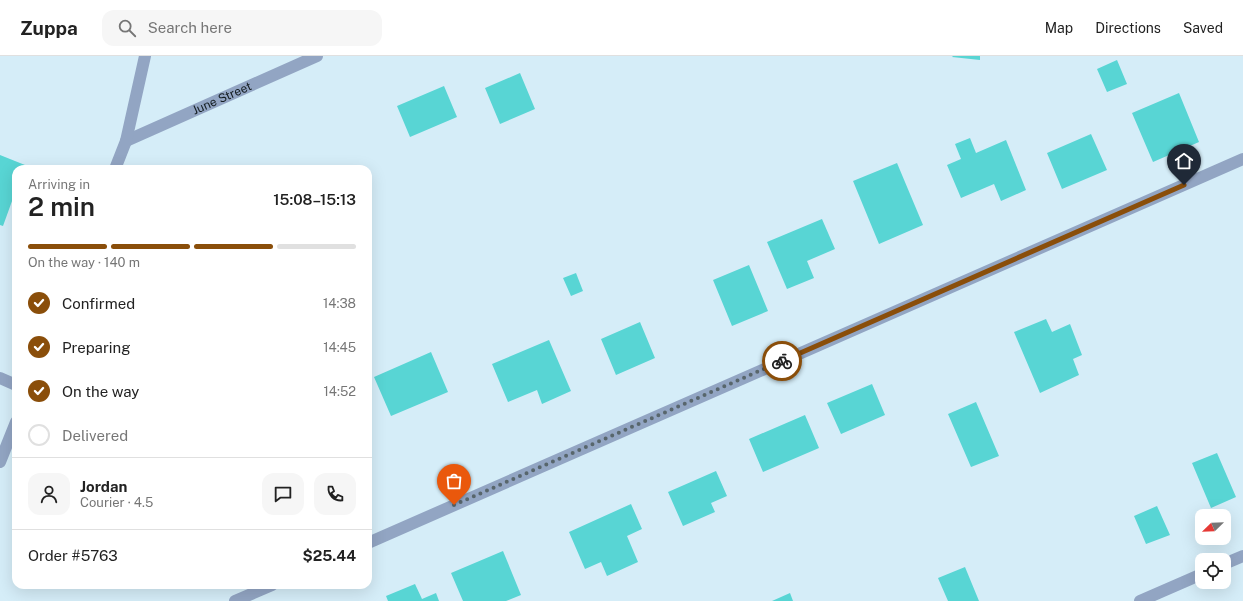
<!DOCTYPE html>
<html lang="en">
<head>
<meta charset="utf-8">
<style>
	body { margin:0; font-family:"Public Sans",sans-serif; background:#f6f6f6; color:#222; height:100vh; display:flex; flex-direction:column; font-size:15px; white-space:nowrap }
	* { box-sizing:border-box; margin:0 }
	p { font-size:13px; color:#767676 }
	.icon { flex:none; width:22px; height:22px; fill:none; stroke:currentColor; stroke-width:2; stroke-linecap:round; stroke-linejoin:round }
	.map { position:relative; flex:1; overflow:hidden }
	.drawer { position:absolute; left:12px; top:109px; width:360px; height:424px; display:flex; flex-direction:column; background:#fff; border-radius:12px; box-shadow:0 4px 16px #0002 }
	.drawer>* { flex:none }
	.needle { width:26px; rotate:247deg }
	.buttons { position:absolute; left:1195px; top:453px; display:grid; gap:8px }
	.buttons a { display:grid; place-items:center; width:36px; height:36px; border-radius:8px; background:#fff; box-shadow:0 4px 16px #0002; font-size:20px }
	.pin { position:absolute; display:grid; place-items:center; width:34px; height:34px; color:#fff; margin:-41px -17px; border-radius:50% 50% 50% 0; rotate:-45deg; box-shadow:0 0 4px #0007 }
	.pin .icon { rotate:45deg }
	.courier { position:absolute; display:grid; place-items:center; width:40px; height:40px; margin:-20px; border:3px solid #8a4e0a; border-radius:50%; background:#fff; color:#222; box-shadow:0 1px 5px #0007 }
	.overview em { font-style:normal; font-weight:600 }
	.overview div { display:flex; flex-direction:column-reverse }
	.overview { display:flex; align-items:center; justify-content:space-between; height:68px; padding:0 16px }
	h1 { font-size:26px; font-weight:600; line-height:30px }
	.bar { display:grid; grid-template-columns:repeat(4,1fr); gap:6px 4px; align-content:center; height:48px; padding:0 16px }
	.bar i { height:5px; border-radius:3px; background:#e0e0e0 }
	.bar .current { background:#8a4e0a }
	.bar p { grid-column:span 4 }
	.line { display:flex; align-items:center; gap:10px; padding:0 16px; border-top:1px solid #e0e0e0 }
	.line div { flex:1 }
	.round { display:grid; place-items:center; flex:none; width:42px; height:42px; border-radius:12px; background:#f6f6f6 }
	ol { padding:0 16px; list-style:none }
	li { display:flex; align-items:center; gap:12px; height:44px }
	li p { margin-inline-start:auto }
	li .icon { padding:4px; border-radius:50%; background:#8a4e0a; color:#fff; stroke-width:4 }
	li:last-child { color:#767676 }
	li i { width:22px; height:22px; border:2px solid #e0e0e0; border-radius:50% }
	header { display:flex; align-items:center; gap:24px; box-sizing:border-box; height:56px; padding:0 20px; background:#fff; border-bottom:1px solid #e0e0e0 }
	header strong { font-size:19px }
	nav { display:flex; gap:22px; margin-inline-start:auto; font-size:14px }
	.search { width:280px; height:36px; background:#f6f6f6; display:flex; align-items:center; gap:10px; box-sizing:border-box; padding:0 14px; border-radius:12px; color:#767676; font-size:15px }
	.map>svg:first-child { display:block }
	.building { fill:#58d5d4 }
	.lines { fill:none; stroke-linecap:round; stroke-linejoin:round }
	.minor { stroke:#92a5c3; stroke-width:12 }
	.done { stroke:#58666c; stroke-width:4; stroke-dasharray:0 7.2 }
	.route { stroke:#8a4e0a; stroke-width:5 }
	.labels { text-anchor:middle; stroke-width:3.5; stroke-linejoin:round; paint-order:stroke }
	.street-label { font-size:12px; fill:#141d21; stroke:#fff }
</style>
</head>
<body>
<header>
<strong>Zuppa</strong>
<div class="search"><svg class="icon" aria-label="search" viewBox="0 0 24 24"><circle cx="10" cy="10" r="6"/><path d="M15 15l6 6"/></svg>Search here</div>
<nav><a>Map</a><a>Directions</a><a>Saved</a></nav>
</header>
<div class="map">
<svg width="1243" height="545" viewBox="0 0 1243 545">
	<rect width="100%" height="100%" fill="#d5edf8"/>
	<path class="building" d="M953,0H980V4L952,1Z
		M1117,4L1127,28L1107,36L1097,13Z
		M520,17L535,53L500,68L485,32Z
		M444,30L457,61L410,81L397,50Z
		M1179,37L1199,86L1153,106L1132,57Z
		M1091,78L1107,114L1062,133L1047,97Z
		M970,82L976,97L1006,84L1026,134L1001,145L994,128L961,142L947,109L961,103L955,88Z
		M0,99L25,109L24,113H16V134L3,170L0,169Z
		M897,107L923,169L879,188L853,125Z
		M822,163L835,193L807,205L814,222L787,233L767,186Z
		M749,209L768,255L732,270L713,224Z
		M576,217L583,235L571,240L563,222Z
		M1046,263L1052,276L1070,268L1082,299L1073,303L1079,319L1040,337L1014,276Z
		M640,266L655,302L616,319L601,283Z
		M549,284L571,335L542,348L537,334L508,346L492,308Z
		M431,296L448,336L391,360L374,321Z
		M872,328L885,359L841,378L827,347Z
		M976,346L999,400L971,411L948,358Z
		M805,359L819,392L763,416L749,383Z
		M1217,397L1236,441L1211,452L1192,407Z
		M716,415L727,440L711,447L715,456L683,470L668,436Z
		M631,448L642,473L627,480L638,506L607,520L601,506L585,513L569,476Z
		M1157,450L1170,479L1146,488L1134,460Z
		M503,495L521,539L506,545H463L451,517Z
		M965,511L979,545H948L938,522Z
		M415,528L422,543L436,537L439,545H388L386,540Z
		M790,537L793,545H772Z"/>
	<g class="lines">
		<g class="minor">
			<path id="s1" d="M126,85L317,0"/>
			<path d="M115,113L126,85L145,0"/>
			<path d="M0,322L16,329"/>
			<path d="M0,406L16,366"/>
			<path d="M368,487L1243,103"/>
			<path d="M1224,508L1243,500"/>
			<path d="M235,545L272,529"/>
			<path d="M1140,545L1202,518"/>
		</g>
	</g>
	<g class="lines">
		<path class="done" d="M454,449L782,305"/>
		<path class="route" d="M782,305L1184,129"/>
	</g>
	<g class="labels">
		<g class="street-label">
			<text dy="4" stroke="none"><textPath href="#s1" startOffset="105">June Street</textPath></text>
		</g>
	</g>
</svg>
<div class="buttons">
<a><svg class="needle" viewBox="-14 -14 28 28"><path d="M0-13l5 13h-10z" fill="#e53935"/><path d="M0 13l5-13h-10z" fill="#767676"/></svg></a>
<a><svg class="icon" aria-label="locate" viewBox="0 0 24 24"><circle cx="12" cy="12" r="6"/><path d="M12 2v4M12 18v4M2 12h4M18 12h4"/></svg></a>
</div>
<div class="pin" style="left:454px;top:449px;background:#ea580c"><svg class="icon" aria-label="bag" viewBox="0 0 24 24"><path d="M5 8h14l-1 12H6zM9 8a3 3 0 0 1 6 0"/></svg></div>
<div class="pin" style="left:1184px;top:129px;background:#1f2937"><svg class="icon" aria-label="home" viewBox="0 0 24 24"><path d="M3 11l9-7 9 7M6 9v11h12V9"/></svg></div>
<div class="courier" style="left:782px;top:305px"><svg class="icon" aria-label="bike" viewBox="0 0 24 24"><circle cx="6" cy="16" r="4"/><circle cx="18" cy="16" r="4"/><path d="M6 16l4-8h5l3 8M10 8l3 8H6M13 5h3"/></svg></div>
<section class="drawer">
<div class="overview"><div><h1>2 min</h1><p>Arriving in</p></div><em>15:08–15:13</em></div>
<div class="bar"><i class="current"></i><i class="current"></i><i class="current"></i><i></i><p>On the way · 140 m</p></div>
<ol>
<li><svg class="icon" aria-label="check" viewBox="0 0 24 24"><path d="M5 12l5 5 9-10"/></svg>Confirmed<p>14:38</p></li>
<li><svg class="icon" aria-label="check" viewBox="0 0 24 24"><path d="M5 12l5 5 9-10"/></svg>Preparing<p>14:45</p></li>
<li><svg class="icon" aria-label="check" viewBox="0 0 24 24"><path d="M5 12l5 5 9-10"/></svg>On the way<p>14:52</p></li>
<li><i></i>Delivered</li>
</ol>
<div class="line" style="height:72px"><a class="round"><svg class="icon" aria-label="person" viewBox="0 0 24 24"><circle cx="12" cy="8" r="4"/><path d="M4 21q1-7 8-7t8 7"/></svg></a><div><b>Jordan</b><p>Courier · 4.5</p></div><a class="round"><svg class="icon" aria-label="chat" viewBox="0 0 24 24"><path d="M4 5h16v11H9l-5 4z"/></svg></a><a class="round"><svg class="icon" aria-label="phone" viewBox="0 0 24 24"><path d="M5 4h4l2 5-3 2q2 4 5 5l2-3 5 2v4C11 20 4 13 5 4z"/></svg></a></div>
<div class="line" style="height:52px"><div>Order #5763</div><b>$25.44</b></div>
</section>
</div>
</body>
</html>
